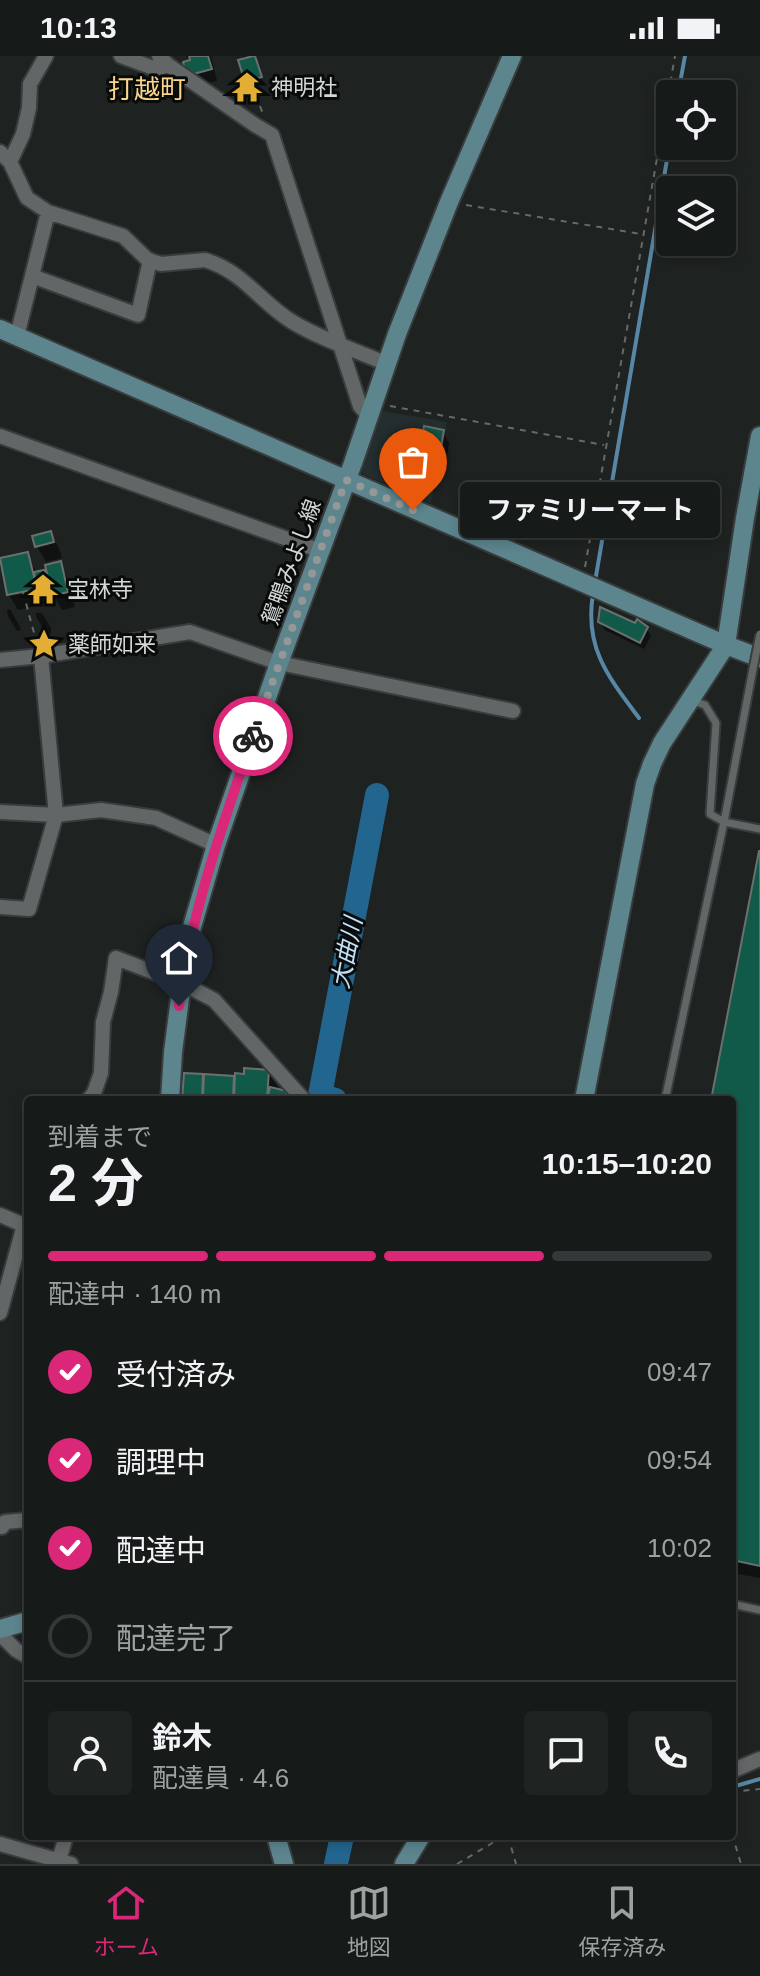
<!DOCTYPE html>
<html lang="ja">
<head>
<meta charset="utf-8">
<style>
	body { margin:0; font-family:Helvetica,"Noto Sans JP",sans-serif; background:#1f2322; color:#f1f3f6; height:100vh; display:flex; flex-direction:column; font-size:30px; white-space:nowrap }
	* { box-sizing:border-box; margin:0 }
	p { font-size:26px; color:#9ea1a2 }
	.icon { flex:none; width:44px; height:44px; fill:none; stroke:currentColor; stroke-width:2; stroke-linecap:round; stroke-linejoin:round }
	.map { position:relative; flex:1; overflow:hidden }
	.side { position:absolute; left:24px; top:1040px; width:712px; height:744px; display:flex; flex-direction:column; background:#161a19; border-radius:8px; box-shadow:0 4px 12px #0003,0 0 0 2px #353838 }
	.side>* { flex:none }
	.controls { position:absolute; left:656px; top:24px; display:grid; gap:16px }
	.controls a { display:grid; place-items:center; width:80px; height:80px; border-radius:8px; background:#161a19; box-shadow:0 4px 12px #0003,0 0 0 2px #353838; font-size:40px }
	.pin { position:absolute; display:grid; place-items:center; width:68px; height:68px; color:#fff; margin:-82px -34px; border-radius:50% 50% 50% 0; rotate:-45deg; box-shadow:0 0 8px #0007 }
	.pin .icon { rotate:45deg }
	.courier { position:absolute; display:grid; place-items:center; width:80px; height:80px; margin:-40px; border:6px solid #db2777; border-radius:50%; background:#fff; color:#222; box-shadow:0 2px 10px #0007 }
	.bubble { position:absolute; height:56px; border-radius:8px; background:#161a19; box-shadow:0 4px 12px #0003,0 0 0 2px #353838; font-size:26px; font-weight:700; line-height:56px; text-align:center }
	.summary em { font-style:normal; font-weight:700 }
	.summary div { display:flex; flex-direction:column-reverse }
	.summary { display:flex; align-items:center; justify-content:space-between; height:136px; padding:0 24px }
	h1 { font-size:52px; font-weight:700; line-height:60px }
	.bar { display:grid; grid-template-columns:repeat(4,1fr); gap:12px 8px; align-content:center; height:96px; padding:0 24px }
	.bar i { height:10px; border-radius:6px; background:#353838 }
	.bar .on { background:#db2777 }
	.bar p { grid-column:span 4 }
	.line { display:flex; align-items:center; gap:20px; padding:0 24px; border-top:2px solid #353838 }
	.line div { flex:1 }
	.round { display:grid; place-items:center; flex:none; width:84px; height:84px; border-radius:8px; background:#1f2322 }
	ol { padding:0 24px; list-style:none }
	li { display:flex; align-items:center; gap:24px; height:88px }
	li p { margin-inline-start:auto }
	li .icon { padding:8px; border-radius:50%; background:#db2777; color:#fff; stroke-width:4 }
	li:last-child { color:#9ea1a2 }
	li i { width:44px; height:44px; border:4px solid #353838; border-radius:50% }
	.status { display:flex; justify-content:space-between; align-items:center; height:56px; padding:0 40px; background:#161a19; direction:ltr }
	.status svg { height:22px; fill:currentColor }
	.menu { display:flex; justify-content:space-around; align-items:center; height:112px; border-top:2px solid #353838; background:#161a19; font-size:22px; color:#9ea1a2 }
	.menu a { display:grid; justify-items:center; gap:4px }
	.menu .on { color:#db2777 }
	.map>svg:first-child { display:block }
	.built { fill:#242e2e }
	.shadow { fill:#0007 }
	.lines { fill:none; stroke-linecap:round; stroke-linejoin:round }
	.stream { stroke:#5787a4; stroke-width:4 }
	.river { stroke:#22658e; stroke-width:24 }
	.building { fill:#115a49; stroke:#6b6f6e; stroke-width:2 }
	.lane-casing { stroke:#393c3c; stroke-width:11 }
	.street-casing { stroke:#393c3c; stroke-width:18 }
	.secondary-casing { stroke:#393c3c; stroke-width:22 }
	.path { stroke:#666969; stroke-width:2; stroke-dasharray:6 6; stroke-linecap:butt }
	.lane { stroke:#626666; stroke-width:7 }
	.street { stroke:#626666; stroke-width:14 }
	.secondary { stroke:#5c858e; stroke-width:18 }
	.lane-bridge-casing { stroke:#393c3c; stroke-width:11; stroke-linecap:butt }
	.lane-bridge { stroke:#626666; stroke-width:7 }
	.done { stroke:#949897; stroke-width:8; stroke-dasharray:0 14.4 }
	.route { stroke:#db2777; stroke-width:10 }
	.labels { text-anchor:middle; stroke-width:6; stroke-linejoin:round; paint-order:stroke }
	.poi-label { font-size:22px; fill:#d4d7d7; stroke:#090b0b; text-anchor:start }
	.street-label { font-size:22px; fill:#d4d7d7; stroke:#090b0b }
	.water-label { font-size:24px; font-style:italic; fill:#c0e2fb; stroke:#090b0b }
	.quarter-label { font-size:26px; fill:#fbd58c; stroke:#090b0b }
</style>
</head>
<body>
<div class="status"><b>10:13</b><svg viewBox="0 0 49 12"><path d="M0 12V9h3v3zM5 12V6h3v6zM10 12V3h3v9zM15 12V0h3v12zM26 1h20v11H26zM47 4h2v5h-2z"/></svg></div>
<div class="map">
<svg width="760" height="1808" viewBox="0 0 760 1808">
	<rect width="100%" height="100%" fill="#1e2221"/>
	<path class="built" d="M377,354L447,366L431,447L363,418L359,404Z"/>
	<path class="shadow" d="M186,0H211L217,25L195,30L188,19L193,6L192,1L188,2Z
		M243,0L254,2L264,28L251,32L247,25L245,4Z
		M443,376L449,387L444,420L426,417L419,406Z
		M50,477L59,492L62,502L46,506L37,490L35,481Z
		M27,498L37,518L48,515L60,507L68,523L75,551L62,554L55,541L43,544L44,548L18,554L9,539L1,504Z
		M10,553L19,569L21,574L17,575L8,560L7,554Z
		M36,557H42L51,572V577L46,578L37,562Z
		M600,566L647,573L651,580L644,593L605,574Z
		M760,799V1522L732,1517V1044H713Z
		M268,1016L281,1036L286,1037L290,1044H184L186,1019L237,1022Z"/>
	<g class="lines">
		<path class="stream" d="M678,38L685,0
			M595,526L670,86
			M593,538C584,592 609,622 639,662
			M732,1731L760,1723"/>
		<path class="river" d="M335,1044L320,1039L377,739
			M336,1808L342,1780"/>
	</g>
	<path class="building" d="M189,0H208L212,13L186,20L183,6L190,4Z
		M253,0H255L262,21L245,26L238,4Z
		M424,370L444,374L438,410L417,406Z
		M51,475L54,486L35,491L32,480Z
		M28,496L37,533L7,539L0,502Z
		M61,505L68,536L52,540L45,509Z
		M44,514L47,525L36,528L34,516Z
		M600,551L635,567L637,563L648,571L640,587L598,566Z
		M759,795H760V1510L732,1504V1044H711Z
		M244,1012L269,1014L267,1044H234L235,1017L244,1018Z
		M184,1017L203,1018L202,1044H182Z
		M204,1018L234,1020L233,1043L203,1041Z
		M270,1031L287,1035L285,1044H267Z"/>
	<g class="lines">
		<g class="lane-casing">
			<path id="lane" d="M693,645L705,649L716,667L710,758L724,766L760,773
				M665,1044L724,766L752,618
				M732,1548L760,1554"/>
		</g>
		<g class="street-casing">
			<path id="street" d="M121,0L156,13L168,9
				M159,0L168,9L255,69L272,79L360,350L369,360
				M0,96L10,106L27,142L48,156L123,180L148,204L161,208L205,204C244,216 259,245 291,265C320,283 355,294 387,308
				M10,106L23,78L29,52L30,28L46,0
				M32,220L138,259L150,204
				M17,280L48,156
				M0,380L321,495
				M0,604L41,600L190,576L279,607L513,655
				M0,756L56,759L101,754L156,762L216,789
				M0,851L29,853L56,759L41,600
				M88,1044L94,1037L101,1017L103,966L111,936L116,902L182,927L214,944L304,1044
				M0,1159L28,1171
				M0,1257L24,1169
				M2,1471L5,1466L28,1464
				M0,1578L16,1594L28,1601
				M732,1715L760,1703
				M0,1788L71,1808
				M58,1808L66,1780"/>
		</g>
		<g class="secondary-casing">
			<path id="secondary" d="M0,273L726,589L760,602
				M170,1044L173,996L182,927L192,871L216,789L279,607L353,407L397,278L449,146L512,0
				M584,1044L645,728L652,708L662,687L726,589L745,462L760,380
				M0,1573L28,1565
				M276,1780L284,1808
				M404,1808L421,1780"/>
		</g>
		<path class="path" d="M260,50L263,58
			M466,149L641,178
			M390,350L604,389
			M585,511L675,0
			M23,536L37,588
			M732,1738L740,1735L760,1733
			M732,1778L741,1808
			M508,1780L516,1808
			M578,1780C591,1784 604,1785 617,1780
			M457,1808L504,1780"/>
		<use href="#lane" class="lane"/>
		<use href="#street" class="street"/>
		<use href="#secondary" class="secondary"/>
		<g class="lane-bridge-casing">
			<path id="lane-bridge" d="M752,618L760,578"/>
		</g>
		<use href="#lane-bridge" class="lane-bridge"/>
	</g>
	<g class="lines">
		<path class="done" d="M253,680L346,424L413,454"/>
		<path class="route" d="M179,950C191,856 223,768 253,680"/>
	</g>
	<defs>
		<g id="temple-bare" transform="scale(2.4)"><path d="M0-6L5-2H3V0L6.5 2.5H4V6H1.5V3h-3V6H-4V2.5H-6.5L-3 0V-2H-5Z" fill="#e4ae35" stroke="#090b0b" stroke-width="2.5" paint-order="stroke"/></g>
		<g id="sight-bare" transform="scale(2.4)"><path d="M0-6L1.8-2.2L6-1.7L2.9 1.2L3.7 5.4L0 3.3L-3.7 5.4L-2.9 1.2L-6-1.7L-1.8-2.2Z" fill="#e4ae35" stroke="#090b0b" stroke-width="2.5" paint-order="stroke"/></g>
	</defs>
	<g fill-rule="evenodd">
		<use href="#temple-bare" x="247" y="31"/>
		<use href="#temple-bare" x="43" y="533"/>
		<use href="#sight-bare" x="44" y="588"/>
	</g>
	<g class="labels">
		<g class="poi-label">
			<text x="271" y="39">神明社</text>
			<text x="67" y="541">宝林寺</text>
			<text x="68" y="596">薬師如来</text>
		</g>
		<g class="street-label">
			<text transform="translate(291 506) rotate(-70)" y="8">鴛鴨みよし線</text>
		</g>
		<g class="water-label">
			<text transform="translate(347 897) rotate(-79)" y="8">大曲川</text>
		</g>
		<g class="quarter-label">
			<text x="147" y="42">打越町</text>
		</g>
	</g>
</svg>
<div class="controls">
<a><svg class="icon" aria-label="locate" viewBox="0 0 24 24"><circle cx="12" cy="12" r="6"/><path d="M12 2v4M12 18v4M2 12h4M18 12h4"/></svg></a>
<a><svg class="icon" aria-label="layers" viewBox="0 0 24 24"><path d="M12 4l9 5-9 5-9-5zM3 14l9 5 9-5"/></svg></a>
</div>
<div class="pin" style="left:413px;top:454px;background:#ea580c"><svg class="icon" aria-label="bag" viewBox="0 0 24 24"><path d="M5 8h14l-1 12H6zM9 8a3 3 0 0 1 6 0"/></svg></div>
<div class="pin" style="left:179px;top:950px;background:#1f2937"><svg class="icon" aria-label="home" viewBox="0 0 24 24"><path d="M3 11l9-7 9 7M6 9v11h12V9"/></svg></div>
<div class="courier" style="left:253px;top:680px"><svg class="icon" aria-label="bike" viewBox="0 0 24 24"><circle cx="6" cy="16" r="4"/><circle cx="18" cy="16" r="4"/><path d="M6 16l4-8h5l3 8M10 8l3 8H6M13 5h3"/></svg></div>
<div class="bubble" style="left:460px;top:426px;width:260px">ファミリーマート</div>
<section class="side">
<div class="summary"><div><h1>2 分</h1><p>到着まで</p></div><em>10:15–10:20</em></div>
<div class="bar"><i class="on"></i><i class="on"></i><i class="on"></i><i></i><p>配達中 · 140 m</p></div>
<ol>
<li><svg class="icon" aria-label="check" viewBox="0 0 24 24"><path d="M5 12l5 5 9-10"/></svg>受付済み<p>09:47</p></li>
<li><svg class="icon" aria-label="check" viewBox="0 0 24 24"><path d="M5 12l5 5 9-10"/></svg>調理中<p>09:54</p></li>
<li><svg class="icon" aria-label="check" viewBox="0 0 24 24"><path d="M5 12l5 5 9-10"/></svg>配達中<p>10:02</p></li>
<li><i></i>配達完了</li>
</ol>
<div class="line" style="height:144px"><a class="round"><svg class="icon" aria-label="person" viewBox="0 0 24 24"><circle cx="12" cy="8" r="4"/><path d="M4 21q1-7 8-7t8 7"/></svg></a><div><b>鈴木</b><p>配達員 · 4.6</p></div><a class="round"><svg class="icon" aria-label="chat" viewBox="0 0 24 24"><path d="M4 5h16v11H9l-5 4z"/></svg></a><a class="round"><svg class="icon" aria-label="phone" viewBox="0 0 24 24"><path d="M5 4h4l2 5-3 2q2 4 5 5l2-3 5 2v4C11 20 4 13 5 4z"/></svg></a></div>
</section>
</div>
<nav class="menu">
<a class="on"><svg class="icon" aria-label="home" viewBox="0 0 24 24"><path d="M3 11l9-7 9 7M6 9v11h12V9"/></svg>ホーム</a>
<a><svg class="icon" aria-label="map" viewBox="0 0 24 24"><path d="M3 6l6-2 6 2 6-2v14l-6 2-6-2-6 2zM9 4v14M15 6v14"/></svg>地図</a>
<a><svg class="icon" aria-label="saved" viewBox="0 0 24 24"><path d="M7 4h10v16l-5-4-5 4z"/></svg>保存済み</a>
</nav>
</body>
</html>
